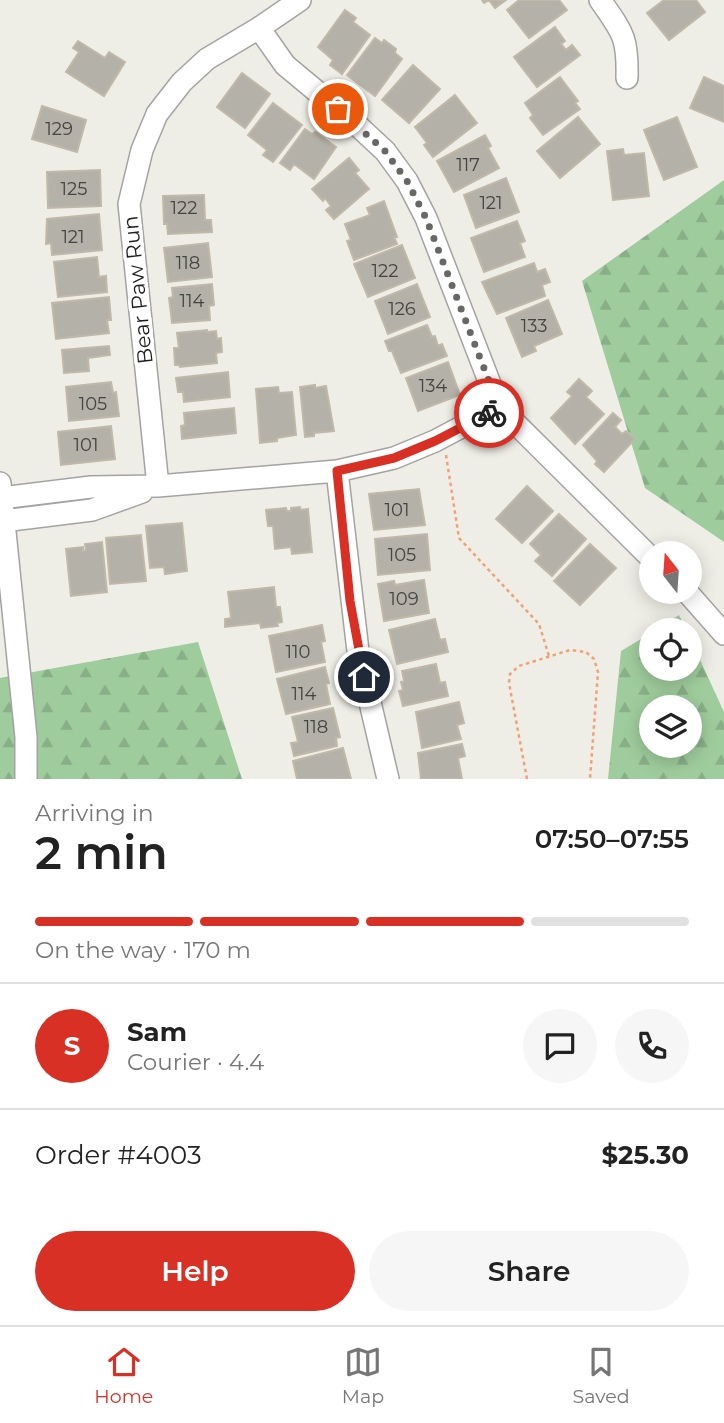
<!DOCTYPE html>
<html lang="en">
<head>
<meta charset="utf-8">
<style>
	body { margin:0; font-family:Montserrat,sans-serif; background:#f6f6f6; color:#222; height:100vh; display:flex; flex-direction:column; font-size:26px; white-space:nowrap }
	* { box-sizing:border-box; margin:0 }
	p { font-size:23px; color:#767676 }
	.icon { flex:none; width:38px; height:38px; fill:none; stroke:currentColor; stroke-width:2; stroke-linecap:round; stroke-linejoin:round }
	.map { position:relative; height:779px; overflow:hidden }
	.details { display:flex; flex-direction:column; background:#fff; flex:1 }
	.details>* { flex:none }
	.needle { width:46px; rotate:343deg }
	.fabs { position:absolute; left:639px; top:541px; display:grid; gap:14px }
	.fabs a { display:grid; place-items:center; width:63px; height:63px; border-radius:50%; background:#fff; box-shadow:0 4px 18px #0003; font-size:35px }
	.pin { position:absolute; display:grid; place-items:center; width:60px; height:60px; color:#fff; margin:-30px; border:4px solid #fff; border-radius:50%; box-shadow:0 2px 7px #0007 }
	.courier { position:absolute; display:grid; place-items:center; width:70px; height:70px; margin:-35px; border:5px solid #d93025; border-radius:50%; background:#fff; color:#222; box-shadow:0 2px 9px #0007 }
	.overview em { font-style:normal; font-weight:600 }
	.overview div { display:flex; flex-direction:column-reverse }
	.overview { display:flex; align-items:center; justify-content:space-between; height:119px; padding:0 35px }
	h1 { font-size:46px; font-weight:600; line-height:52px }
	.bar { display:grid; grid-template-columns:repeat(4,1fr); gap:10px 7px; align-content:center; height:84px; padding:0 35px }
	.bar i { height:9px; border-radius:5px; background:#e0e0e0 }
	.bar .current { background:#d93025 }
	.bar p { grid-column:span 4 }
	.line { display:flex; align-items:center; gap:18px; padding:0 35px; border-top:2px solid #e0e0e0 }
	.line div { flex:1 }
	.round { display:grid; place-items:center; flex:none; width:74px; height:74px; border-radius:37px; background:#f6f6f6 }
	.button { display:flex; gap:14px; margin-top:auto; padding:14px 35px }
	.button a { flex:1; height:80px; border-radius:42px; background:#d93025; color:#fff; font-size:28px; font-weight:600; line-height:80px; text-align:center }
	.button a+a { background:#f6f6f6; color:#222 }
	.menu { display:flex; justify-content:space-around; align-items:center; height:98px; border-top:2px solid #e0e0e0; background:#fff; font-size:19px; color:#767676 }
	.menu a { display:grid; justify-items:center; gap:4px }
	.menu .current { color:#d93025 }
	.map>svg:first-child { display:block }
	.forest { fill:url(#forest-firs); fill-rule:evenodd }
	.building { fill:#b4b1a8; stroke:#c0b9a9; stroke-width:2 }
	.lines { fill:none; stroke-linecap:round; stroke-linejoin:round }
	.minor-casing { stroke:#a3a3a3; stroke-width:24 }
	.path { stroke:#f1a175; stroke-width:2.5; stroke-dasharray:3.5 3.5; stroke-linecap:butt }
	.minor { stroke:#fff; stroke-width:21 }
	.done { stroke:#686765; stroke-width:7; stroke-dasharray:0 12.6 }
	.route { stroke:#d93025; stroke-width:9 }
	.labels { text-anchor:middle; stroke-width:7; stroke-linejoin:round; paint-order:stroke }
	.number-label { font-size:18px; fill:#444441 }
	.street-label { font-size:21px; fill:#1f1f1f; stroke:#fff }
</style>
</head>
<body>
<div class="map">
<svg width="724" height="779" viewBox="0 0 724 779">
	<defs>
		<pattern id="forest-firs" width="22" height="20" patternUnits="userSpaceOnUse" patternTransform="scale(1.75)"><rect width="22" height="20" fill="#9fcc9d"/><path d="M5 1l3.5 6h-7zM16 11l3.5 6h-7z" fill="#88af87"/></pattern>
	</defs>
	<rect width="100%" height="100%" fill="#efeee6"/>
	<path class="forest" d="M724,180V542L645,488L582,281Z
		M679,615L686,630H655Z
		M651,633V668H690V638L724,712V779H608L621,651ZM690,707V746H651V707Z
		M198,642L242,779H0V678Z"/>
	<path class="building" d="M482,0H506L495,8L489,0L484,3Z
		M519,0H559L567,10L529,38L507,10Z
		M664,0H696L705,12L669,40L647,13Z
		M345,10L356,18L353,22L370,35L342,74L330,65L333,60L318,47Z
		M555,27L565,41L561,44L566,50L572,45L580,55L537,87L514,57Z
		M375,38L382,43L384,40L396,49L395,53L402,59L375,96L347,75Z
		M78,41L105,58L109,52L125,62L104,96L66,72L79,52L73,48Z
		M413,65L440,89L409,123L382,100Z
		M242,73L270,94L245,128L217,107Z
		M560,77L578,101L575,103L580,109L543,135L530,118L533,115L525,103Z
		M704,77L724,86V122L690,108Z
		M455,95L477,123L433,157L424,145L427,143L415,127Z
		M273,103L302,125L273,162L263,155L267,150L248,135Z
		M42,106L86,120L77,152L32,139Z
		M578,117L600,144L560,178L537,151Z
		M677,117L697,167L664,180L644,130Z
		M305,129L312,134L315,132L336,147L314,179L294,164L290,170L280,163Z
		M485,135L491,146L488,148L499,168L454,192L437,161Z
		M623,149L624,155L644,153L649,196L613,200L607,151Z
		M349,158L359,170L355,173L369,189L334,219L326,210L331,206L325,198L323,201L312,189Z
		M100,170L101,206L48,208L47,172Z
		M506,178L519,212L476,228L464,195Z
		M204,195L205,220H211L212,232L168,234L167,224H164L163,196Z
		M384,201L397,237H394L397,244L354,260L347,241L351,240L345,224L370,215L367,208Z
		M99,214L102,250L52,255L51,243L46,244L47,219Z
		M517,221L525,241L520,243L525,257L484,272L471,238Z
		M208,243L212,277L168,282L164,248Z
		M402,245L415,278L368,297L354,264Z
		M97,257L99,277L106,276L107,292L58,297L54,262Z
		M534,263L537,272L545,269L550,282L542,285L545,296L497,314L482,282Z
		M212,284L214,305L209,306L210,320L172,323L169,298L173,297L172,288Z
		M417,284L430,317L388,334L375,301Z
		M109,297L111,320H107L109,333L56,339L52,303Z
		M548,300L562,334L534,346L536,351L522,357L506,318Z
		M427,325L432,337L435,336L438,346L442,344L447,356L401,373L392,351H389L385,341Z
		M207,330V332L216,331L217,339L221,338L222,352L216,353L217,363L180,367L179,365H175L174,348H179L177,333Z
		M109,346L110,355L88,358L89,371L64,373L62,350Z
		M448,362L460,395L418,411L406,378Z
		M228,372L230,397L184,402L183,392H178L176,378Z
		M579,379L592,391L586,397L604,414L575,444L551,418L572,396L567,392Z
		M111,382L113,393L116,392L119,416L69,421L66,387Z
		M315,385V388L326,386L334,431L314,433V436L305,437L300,387Z
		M278,387L279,393L292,392L296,435L277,438V441L260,443L256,389Z
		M234,408L236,433L182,439L181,426L185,425L184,413Z
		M613,413L621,420L615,427L622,434L626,431L635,439L604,472L595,464L597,461L583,445Z
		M111,426L115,459L61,465L58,432Z
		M527,486L553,511L522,543L496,519Z
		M419,489L425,525L374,530L369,494Z
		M300,507L301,510L308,509L312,552L292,554L291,547L275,549L273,526H268L266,510L286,508L287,511H291V508Z
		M559,514L586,539L552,576L535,561L541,555L530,544Z
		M182,523L187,571L165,574L164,567L150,568L146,526Z
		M427,534L430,570L378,575L375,539Z
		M141,535L146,581L110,584L106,538Z
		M102,542L107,592L71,596L66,549L83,547V551L86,550L85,544Z
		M590,544L616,568L580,605L554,581Z
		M424,580L429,613L384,621L378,584L394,581L395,585Z
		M274,587L276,607H280L282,622L277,623L278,626L261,628L260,623L225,627V619L231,618L228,592Z
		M435,619L440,640L445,639L448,652L397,664L389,630Z
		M322,625L325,641L321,642L325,662L276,672L269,636Z
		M436,664L440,683L445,682L448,696L403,706L399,691L403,690L401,682L404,681L402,671Z
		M325,667L329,683L326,684L330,704L286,714L277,679Z
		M459,702L464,723L457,725L461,739L422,748L416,712Z
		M333,708L340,737L336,738L337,746L294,756L291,743L298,742L292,717Z
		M462,744L465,756L458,758L462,779H421L418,753Z
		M343,748L351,779H297L293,761Z"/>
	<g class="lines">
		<g class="minor-casing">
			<path id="minor" d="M600,0C623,33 628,37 627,78
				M259,28L285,65L357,125L385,151L407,181L426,218L499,407L651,558
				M337,471L358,651L388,779
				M0,483L26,737V779
				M158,486L129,204L142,150L157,114L182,82L207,59L259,28L300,0
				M1,498L91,487L158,486L337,471L394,458L435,441L499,407
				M3,521L92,510L142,492
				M687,592L724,634"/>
		</g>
		<path class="path" d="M446,455L459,538L539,624L549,656
			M527,779L509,683L510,674L519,666L570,650L586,652L594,659L598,672L590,779"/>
		<use href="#minor" class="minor"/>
	</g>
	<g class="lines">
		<path class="done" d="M338,109L385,151L407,181L426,218L499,407L489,413"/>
		<path class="route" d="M364,677L350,601L337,471L394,458L435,441L489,413"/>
	</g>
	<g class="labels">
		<g class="number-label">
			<text x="59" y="135">129</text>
			<text x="468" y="171">117</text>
			<text x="74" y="195">125</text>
			<text x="491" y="209">121</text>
			<text x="184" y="214">122</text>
			<text x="73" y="243">121</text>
			<text x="188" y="269">118</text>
			<text x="385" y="277">122</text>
			<text x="192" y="307">114</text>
			<text x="402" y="315">126</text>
			<text x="534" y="332">133</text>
			<text x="433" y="392">134</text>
			<text x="93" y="410">105</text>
			<text x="86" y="451">101</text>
			<text x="397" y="516">101</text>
			<text x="402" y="561">105</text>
			<text x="404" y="605">109</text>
			<text x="298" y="658">110</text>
			<text x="304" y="700">114</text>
			<text x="316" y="733">118</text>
		</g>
		<g class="street-label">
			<text transform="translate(138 290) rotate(-96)" y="7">Bear Paw Run</text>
		</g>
	</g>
</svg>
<div class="fabs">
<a><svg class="needle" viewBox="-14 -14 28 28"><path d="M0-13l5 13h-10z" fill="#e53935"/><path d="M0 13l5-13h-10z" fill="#767676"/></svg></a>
<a><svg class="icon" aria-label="locate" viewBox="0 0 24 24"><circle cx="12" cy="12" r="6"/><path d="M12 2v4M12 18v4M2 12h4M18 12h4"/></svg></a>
<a><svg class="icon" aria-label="layers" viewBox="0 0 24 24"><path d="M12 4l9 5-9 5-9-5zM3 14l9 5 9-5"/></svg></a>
</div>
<div class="pin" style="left:338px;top:109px;background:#ea580c"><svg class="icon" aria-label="bag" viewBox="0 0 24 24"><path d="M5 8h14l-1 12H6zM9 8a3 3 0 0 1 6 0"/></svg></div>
<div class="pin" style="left:364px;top:677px;background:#1f2937"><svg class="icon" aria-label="home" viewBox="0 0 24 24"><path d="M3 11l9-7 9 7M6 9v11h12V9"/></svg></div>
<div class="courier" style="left:489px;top:413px"><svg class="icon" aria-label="bike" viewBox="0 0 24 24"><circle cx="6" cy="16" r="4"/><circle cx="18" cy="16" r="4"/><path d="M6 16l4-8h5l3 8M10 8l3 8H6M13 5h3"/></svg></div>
</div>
<section class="details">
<div class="overview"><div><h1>2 min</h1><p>Arriving in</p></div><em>07:50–07:55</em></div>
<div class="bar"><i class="current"></i><i class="current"></i><i class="current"></i><i></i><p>On the way · 170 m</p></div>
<div class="line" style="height:126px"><b class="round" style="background:#d93025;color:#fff">S</b><div><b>Sam</b><p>Courier · 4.4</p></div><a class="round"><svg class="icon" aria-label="chat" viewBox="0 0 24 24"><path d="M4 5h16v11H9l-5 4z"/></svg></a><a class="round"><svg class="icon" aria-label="phone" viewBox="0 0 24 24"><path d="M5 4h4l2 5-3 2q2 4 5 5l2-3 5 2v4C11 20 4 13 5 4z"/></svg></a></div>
<div class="line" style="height:91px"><div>Order #4003</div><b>$25.30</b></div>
<div class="button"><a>Help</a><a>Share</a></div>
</section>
<nav class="menu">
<a class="current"><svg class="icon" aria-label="home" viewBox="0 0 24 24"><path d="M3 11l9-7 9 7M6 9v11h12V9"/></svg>Home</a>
<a><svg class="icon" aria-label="map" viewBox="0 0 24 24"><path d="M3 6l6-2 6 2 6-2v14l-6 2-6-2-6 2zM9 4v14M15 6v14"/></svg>Map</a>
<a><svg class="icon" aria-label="saved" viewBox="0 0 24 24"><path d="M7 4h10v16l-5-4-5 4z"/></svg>Saved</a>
</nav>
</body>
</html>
